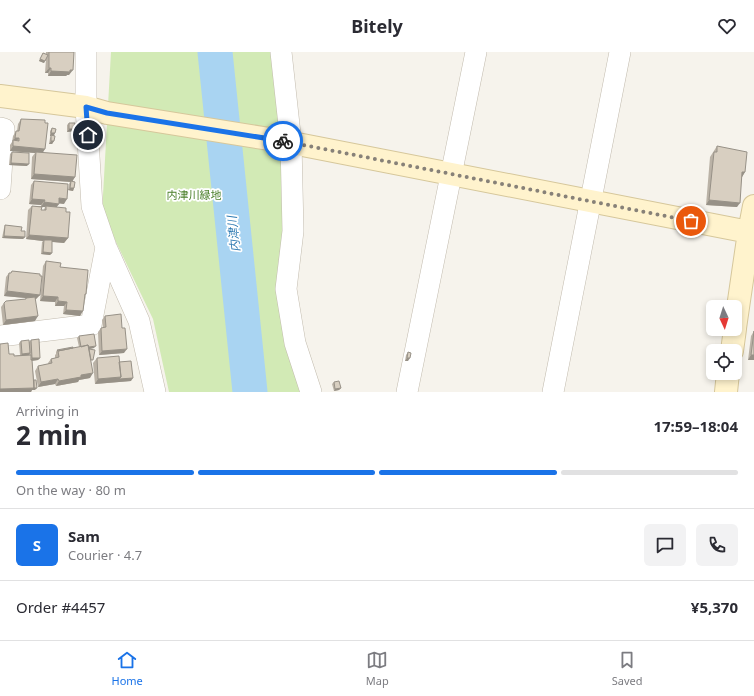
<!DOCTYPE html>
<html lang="en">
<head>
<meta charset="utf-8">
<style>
	body { margin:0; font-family:"Noto Sans","Noto Sans JP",sans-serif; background:#f2f2f3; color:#2b2b33; height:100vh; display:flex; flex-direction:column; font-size:15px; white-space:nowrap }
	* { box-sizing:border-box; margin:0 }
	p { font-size:13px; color:#7c7c81 }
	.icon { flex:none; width:22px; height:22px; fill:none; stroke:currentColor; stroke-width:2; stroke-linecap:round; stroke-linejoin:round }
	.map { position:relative; height:340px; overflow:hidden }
	.details { display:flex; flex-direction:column; background:#fff; flex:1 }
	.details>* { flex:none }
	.needle { width:26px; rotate:176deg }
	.fabs { position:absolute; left:706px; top:248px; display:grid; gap:8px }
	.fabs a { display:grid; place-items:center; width:36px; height:36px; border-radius:6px; background:#fff; box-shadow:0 2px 6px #0003; font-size:20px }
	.pin { position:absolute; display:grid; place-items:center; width:34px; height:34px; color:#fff; margin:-17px; border:2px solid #fff; border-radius:50%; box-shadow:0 1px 4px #0007 }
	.courier { position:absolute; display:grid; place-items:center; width:40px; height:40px; margin:-20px; border:3px solid #1a73e8; border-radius:50%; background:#fff; color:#222; box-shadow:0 1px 5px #0007 }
	.overview em { font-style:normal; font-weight:700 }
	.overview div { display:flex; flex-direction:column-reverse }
	.overview { display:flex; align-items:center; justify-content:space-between; height:68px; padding:0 16px }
	h1 { font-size:26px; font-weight:700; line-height:30px }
	.bar { display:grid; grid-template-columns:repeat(4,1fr); gap:6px 4px; align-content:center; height:48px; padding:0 16px }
	.bar i { height:5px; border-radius:3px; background:#e1e1e2 }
	.bar .selected { background:#1a73e8 }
	.bar p { grid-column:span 4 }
	.line { display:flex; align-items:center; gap:10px; padding:0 16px; border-top:1px solid #e1e1e2 }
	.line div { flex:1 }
	.round { display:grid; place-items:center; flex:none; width:42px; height:42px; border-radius:6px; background:#f2f2f3 }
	header { display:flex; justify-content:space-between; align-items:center; height:52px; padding:0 16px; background:#fff; font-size:18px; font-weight:700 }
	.menu { display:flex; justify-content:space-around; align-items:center; height:56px; border-top:1px solid #e1e1e2; background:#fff; font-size:11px; color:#7c7c81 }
	.menu a { display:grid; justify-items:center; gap:2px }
	.menu .selected { color:#1a73e8 }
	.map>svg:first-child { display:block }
	.green { fill:#d2eab5 }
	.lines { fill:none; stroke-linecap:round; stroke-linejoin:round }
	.river { stroke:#a9d4f2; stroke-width:35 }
	.minor-casing { stroke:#c2bbae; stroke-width:22 }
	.secondary-casing { stroke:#d6c79b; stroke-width:24 }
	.minor { stroke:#fff; stroke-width:21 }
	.secondary { stroke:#fff3cd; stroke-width:22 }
	.wall { fill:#bab2a6; fill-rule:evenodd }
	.shaded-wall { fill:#979187 }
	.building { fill:#d8cfc1; stroke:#979187 }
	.done { stroke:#878178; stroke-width:4; stroke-dasharray:0 7.2 }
	.route { stroke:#1a73e8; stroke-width:5 }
	.labels { text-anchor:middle; stroke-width:3.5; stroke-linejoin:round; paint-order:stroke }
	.park-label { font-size:11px; fill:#4a7f2a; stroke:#fff }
	.water-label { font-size:12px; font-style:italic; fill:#2e7ab2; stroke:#fff }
</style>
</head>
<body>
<header><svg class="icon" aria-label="back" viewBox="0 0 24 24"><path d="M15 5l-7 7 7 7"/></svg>Bitely<svg class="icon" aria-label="heart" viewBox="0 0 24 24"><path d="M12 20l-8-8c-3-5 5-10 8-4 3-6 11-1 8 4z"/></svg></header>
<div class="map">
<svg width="754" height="340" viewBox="0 0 754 340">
	<rect width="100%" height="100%" fill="#f6f3ec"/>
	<path class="green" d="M111,0H276L304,340H169L153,267L102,161Z"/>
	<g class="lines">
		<path class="river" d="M215,0L250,340"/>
		<g class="minor-casing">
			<path id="minor" d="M86,0V55L92,154L106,195L139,269L155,340
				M281,0L291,91L293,179L286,237L295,291L311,340
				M0,76L4,77L0,137
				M0,284L91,273L106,195
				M407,340L476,0
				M553,340L620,0"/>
		</g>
		<g class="secondary-casing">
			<path id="secondary" d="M0,44L86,55L107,61L282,89L749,180
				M735,276L749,180L754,154
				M732,299L735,277
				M726,340L728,321"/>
		</g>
		<use href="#minor" class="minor"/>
		<use href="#secondary" class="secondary"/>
	</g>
	<path class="wall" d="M46,0H74L69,23H67L66,24H48V21H45L46,7L44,11L39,9L43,1L46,2Z
		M21,67L43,101L75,125L72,129L74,136L73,139L68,138L69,132L70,130L31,127L32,105L35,101L10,99V93L12,90L13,84L16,79H17L18,72Z
		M69,71L74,79L67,80V73Z
		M52,76L55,81L54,84V89L52,92H49L50,86L51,84H50V79Z
		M717,94L745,120L742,125L737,155L706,153L710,105Z
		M12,100L27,114L9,113L10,102Z
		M34,129L64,152L59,151L56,155L66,160L68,186L64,191L52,190V201L50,203L41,202L42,190L43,189L26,187L28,158L32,154H41V153L29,152L31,133ZM42,155H45L44,158H41Z
		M5,173L21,179L25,185L23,187L2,186L4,176Z
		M46,209L60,215L86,242L84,245L80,264L63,262L64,254H55V250L40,249L43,214Z
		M12,219L40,224V243L36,247H35V269L3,273L1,255L4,251L25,247L26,246L4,244L6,225L9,221H11Z
		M105,264L122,276L124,301L99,303L98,280L101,276H103L102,268Z
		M754,279V308H748L751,284Z
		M79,284L94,296L89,297L91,310L90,326L79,328L78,330L56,334L55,332L38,335L35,319L38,314L48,312V311L51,307L55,306V303L56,302V300L57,298L79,295L77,286Z
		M31,288L40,306L38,308L32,309L35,338H32L31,340H0L9,302L14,304L20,303L19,291L21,289L29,290Z
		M408,300V309H405L406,303Z
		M97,306L119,310L131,329L95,332L93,311Z
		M334,330L341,336L339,338L334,339L332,332Z"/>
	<path class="shaded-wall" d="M40,7L45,9L44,11L39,9Z
		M49,16H51L48,21H45Z
		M73,18L69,23H67L66,24H48L51,19Z
		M69,77H75L74,79L67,80Z
		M51,81H55L53,84H50Z
		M15,86H19L15,91L13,89Z
		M51,89H54L52,92H49Z
		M13,94L45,97L42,102L36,100L35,101L10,99Z
		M11,111L29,112L27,114L9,113Z
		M742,120H745L742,125Z
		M34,122L75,125L72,130L31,127Z
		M70,136H74L73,139L68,138Z
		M59,146L67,147L64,152L56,151Z
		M32,147L45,148L41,153L29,152Z
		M709,148L740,151L737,155L706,153Z
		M44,150L59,152L56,156L46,154L45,155H41Z
		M29,183L68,186L64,191L44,189V188L43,189L26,187Z
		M4,184L25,185L23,187L2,186Z
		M43,200L52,201L50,203L41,202Z
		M7,239L40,243L36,247L4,244Z
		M43,244L58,245L55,250L40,249Z
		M58,249L67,250L64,254H55Z
		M66,258L83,259L80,264L63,262Z
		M38,264L35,269L3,273L6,268Z
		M96,294L94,296L80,299L81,296Z
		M127,297L124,301L99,303L102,299Z
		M30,301L28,304H20L22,302Z
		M751,303H754V308H748Z
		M32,306H40L38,308L30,309Z
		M407,306H410L408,309H405Z
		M93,321L90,326L79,328L78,330L56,334L59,329L81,323Z
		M121,325L133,326L131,329L95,332L98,327Z
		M58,327L55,332L38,335L41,330Z
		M37,336L35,338H32L31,340H0V337Z
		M341,336L339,338L334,339L335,337Z"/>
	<path class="building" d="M49,0H74L73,18H70V20L51,19V16H49Z
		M43,1L48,3L45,9L40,7Z
		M21,67L45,68V71H48L45,97L13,94V88L19,89V86H15L16,79H19Z
		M69,71H75V77H69Z
		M52,76L56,77L55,81H51Z
		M51,83L55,84L54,89H51Z
		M717,94L747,100L745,120H742L740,151L709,148L714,100H717Z
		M12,100L29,101V112L11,111Z
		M36,100L77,103L75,125L34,122Z
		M34,129L68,132L67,147L59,146V152L44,150L45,148L32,147Z
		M71,129L75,130L74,136H70Z
		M32,154L42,155L41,158H46V154L66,156V160H70L68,186L29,183Z
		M5,173L22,175L21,179H25V185L4,184Z
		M44,188H52V201L43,200Z
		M46,209L61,211L60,215L88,218L86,242H85L83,259L66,258L67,250L58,249V245L43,244Z
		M12,219L40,222V224H42L40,243L7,239L9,221H11Z
		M35,245L38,264L6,268L4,251L6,249L26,247V246Z
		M121,262L122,276H125L127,297L102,299L101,276L106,275L105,264Z
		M754,279V303H751Z
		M94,282L96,294L89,295L88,293L81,295L79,284Z
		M39,287L40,306H32L31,288Z
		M29,288L30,301L22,302L21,289Z
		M8,291L9,302H14V304L31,303V308H32L34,336L0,337V292Z
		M88,293L93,321L81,323V325L59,329L58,327L41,330L38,314L52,311L51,307L59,305L58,299Z
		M73,295V296L58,299L57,298Z
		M89,297L95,298L93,308H91Z
		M408,300L411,301L410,306H407Z
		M119,304L121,325L98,327L97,306Z
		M131,309L133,326L119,327L121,325L119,310Z
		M34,328H36L37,336H34Z
		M339,329L341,336L335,337L334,330Z"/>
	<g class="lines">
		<path class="done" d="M283,89L691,169"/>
		<path class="route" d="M88,83L86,55L107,61L283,89"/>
	</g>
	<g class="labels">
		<g class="park-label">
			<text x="194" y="147">内津川緑地</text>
		</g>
		<g class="water-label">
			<text transform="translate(234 182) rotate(-96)" y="4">内津川</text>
		</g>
	</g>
</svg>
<div class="fabs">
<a><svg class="needle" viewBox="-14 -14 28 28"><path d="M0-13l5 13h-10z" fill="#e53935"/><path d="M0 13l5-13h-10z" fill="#7c7c81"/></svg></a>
<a><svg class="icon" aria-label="locate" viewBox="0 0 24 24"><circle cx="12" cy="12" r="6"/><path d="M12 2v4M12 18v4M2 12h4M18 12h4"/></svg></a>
</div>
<div class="pin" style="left:691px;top:169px;background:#ea580c"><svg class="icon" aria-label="bag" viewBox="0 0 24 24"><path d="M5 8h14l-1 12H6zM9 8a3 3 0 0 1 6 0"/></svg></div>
<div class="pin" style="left:88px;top:83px;background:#1f2937"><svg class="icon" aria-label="home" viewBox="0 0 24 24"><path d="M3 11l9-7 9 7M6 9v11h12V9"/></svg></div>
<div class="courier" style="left:283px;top:89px"><svg class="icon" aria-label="bike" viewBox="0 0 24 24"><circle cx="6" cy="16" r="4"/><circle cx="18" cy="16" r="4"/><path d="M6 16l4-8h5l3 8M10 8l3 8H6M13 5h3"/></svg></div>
</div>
<section class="details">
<div class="overview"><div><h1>2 min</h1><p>Arriving in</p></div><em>17:59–18:04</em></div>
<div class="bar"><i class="selected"></i><i class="selected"></i><i class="selected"></i><i></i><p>On the way · 80 m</p></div>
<div class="line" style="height:72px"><b class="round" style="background:#1a73e8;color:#fff">S</b><div><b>Sam</b><p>Courier · 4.7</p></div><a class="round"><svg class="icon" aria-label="chat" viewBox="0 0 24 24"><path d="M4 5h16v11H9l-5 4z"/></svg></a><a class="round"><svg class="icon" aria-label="phone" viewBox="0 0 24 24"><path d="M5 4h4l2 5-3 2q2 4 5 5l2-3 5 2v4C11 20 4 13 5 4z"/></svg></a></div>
<div class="line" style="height:52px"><div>Order #4457</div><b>¥5,370</b></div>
</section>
<nav class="menu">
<a class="selected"><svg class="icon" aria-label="home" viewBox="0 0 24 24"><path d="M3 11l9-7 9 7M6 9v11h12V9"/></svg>Home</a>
<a><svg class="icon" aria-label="map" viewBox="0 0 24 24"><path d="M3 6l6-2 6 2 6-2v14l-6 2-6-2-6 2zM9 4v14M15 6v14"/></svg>Map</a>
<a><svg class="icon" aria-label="saved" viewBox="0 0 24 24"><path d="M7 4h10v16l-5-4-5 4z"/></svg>Saved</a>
</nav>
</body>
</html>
